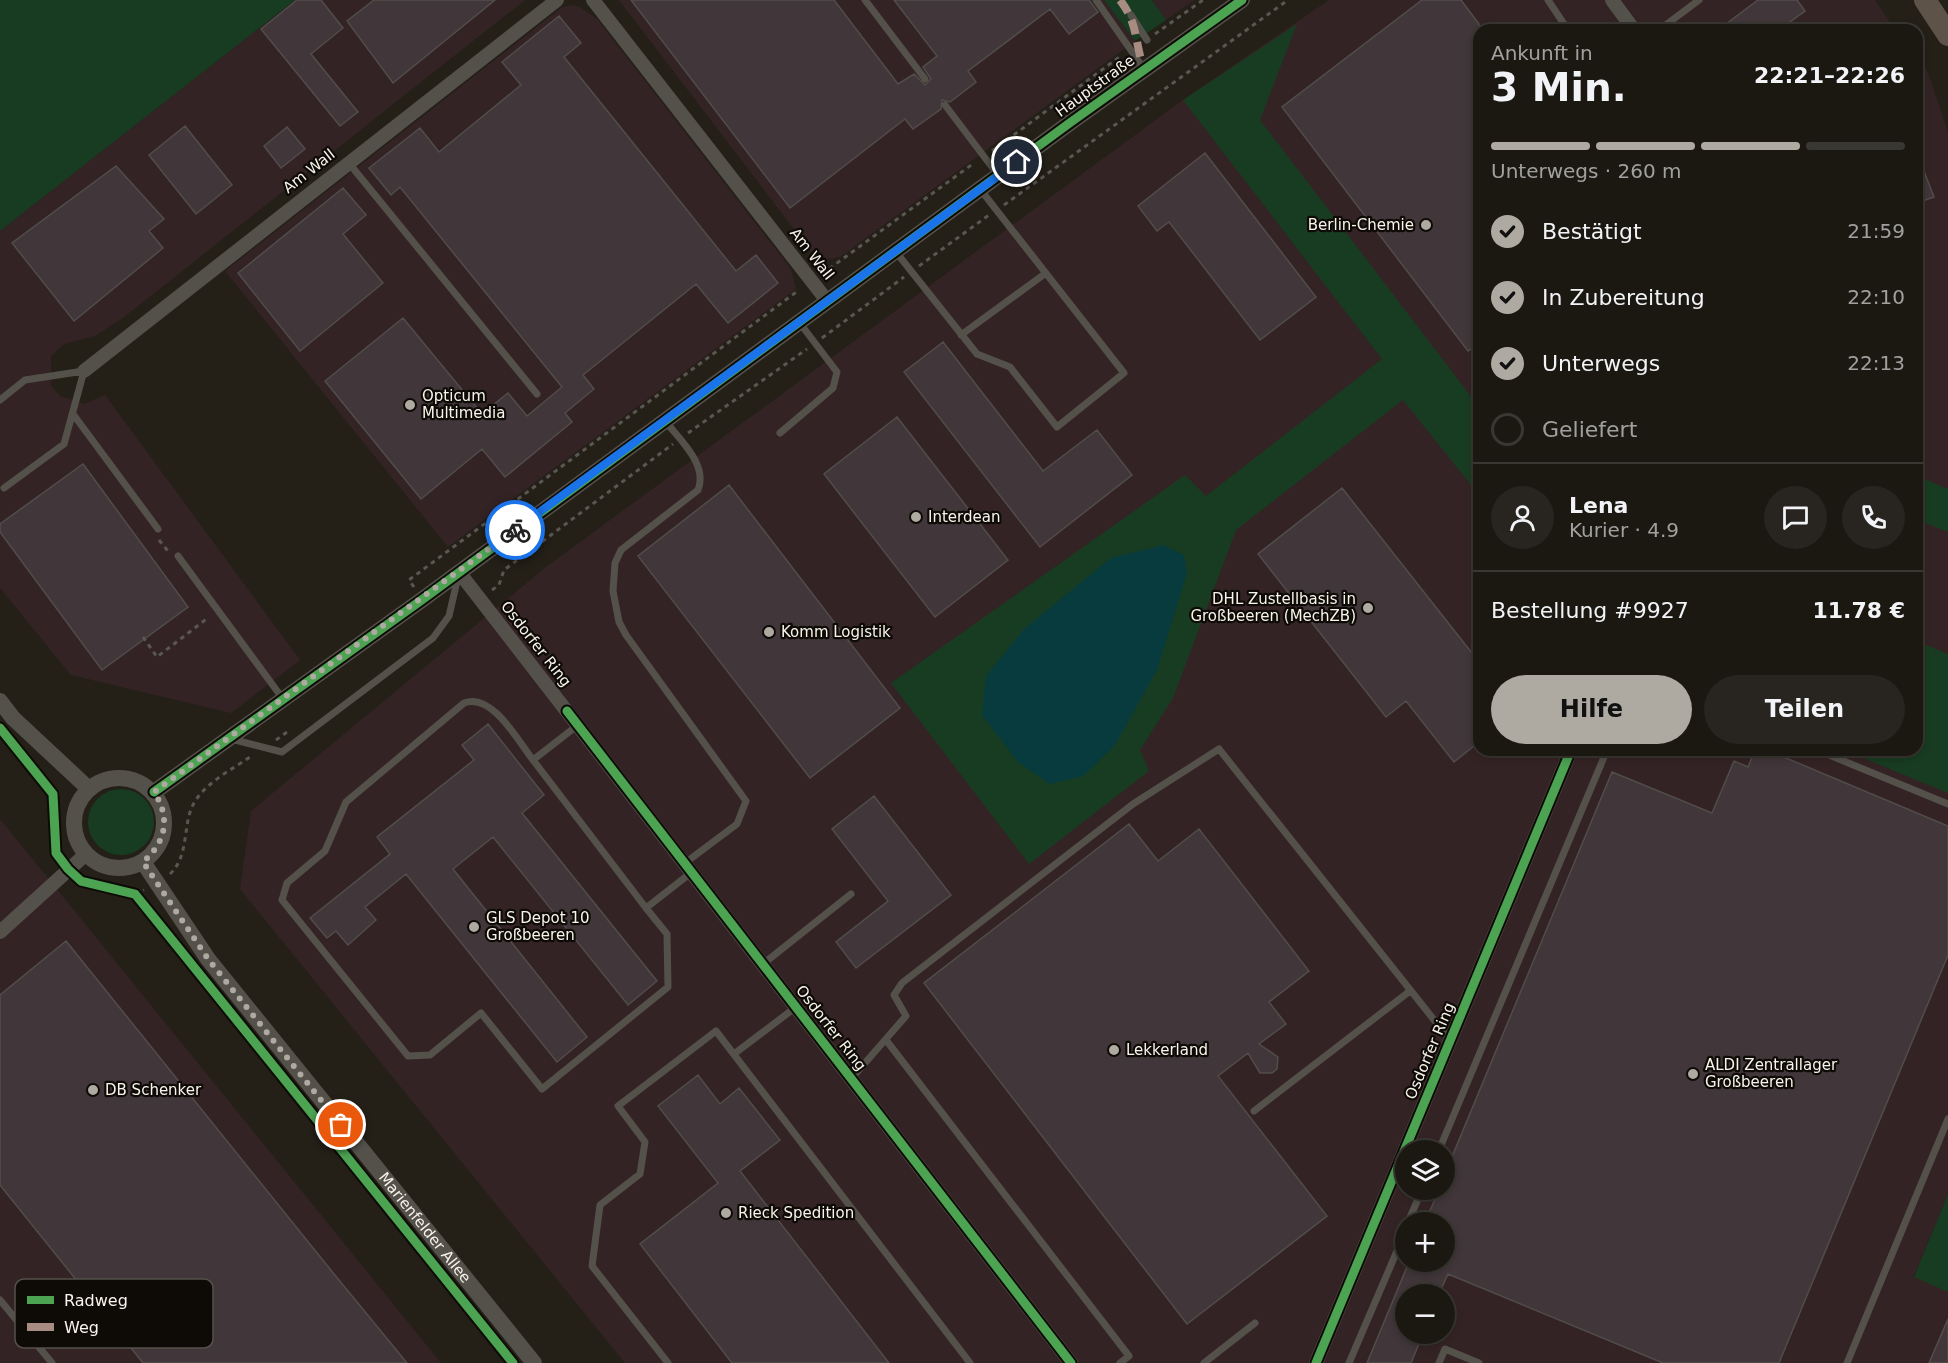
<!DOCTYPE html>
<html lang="de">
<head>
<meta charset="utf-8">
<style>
	body { margin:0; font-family:"DejaVu Sans",sans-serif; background:#282520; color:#f1f3f6; height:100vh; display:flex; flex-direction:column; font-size:22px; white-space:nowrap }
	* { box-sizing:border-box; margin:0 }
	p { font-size:20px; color:#a0a09f }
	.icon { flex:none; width:33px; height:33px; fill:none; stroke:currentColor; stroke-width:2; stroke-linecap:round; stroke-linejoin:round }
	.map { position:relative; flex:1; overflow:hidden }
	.sheet { position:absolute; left:1473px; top:24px; width:450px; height:732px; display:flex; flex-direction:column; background:#1b1812; border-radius:18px; box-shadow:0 3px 9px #0003,0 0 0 2px #393732 }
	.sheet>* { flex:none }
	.buttons { position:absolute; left:1395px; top:1140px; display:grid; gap:12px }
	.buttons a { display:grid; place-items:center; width:60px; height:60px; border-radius:50%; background:#1b1812; box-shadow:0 3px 9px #0003,0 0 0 2px #393732; font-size:30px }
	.pin { position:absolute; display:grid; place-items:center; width:51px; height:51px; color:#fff; margin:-26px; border:3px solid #fff; border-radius:50%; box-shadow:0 2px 6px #0007 }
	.courier { position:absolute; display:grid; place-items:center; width:60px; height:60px; margin:-30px; border:4px solid #1a73e8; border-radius:50%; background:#fff; color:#222; box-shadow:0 2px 8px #0007 }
	.overview em { font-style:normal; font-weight:600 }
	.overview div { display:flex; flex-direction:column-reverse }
	.overview { display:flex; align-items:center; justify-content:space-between; height:102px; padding:0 18px }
	h1 { font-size:39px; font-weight:600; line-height:45px }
	.bar { display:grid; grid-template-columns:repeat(4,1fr); gap:9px 6px; align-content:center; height:72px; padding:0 18px }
	.bar i { height:8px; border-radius:4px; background:#393732 }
	.bar .current { background:#aeaaa1 }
	.bar p { grid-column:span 4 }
	.line { display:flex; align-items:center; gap:15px; padding:0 18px; border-top:2px solid #393732 }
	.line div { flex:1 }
	.round { display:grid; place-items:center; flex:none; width:63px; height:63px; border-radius:32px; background:#282520 }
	ol { padding:0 18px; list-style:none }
	li { display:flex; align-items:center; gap:18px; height:66px }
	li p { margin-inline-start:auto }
	li .icon { padding:6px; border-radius:50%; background:#aeaaa1; color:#111; stroke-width:4 }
	li:last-child { color:#a0a09f }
	li i { width:33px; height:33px; border:3px solid #393732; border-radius:50% }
	.action { display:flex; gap:12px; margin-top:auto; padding:12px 18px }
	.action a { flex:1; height:69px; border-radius:36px; background:#aeaaa1; color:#111; font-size:24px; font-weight:600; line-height:69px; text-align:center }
	.action a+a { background:#282520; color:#f1f3f6 }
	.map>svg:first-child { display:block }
	.industrial { fill:#342325; fill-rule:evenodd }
	.green { fill:#183c21 }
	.water { fill:#083b3e }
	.building { fill:#41363a; stroke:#514d4a; stroke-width:1.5 }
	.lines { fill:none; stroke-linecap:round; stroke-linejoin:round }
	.path { stroke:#5a5753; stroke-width:3; stroke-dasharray:4.5 4.5; stroke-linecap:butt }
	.service { stroke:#54514a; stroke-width:7 }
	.minor { stroke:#54514a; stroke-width:14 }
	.tertiary { stroke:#54514a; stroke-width:16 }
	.trunk { stroke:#5e5348; stroke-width:22 }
	.quiet { stroke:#a88b81; stroke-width:8; stroke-dasharray:15 8; stroke-linecap:butt }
	.cycleway-casing { stroke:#0e0b06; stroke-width:13 }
	.cycleway { stroke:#4ca352; stroke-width:9 }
	.done { stroke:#aeaaa1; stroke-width:6; stroke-dasharray:0 10.8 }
	.route { stroke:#1a73e8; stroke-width:8 }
	.poi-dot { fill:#aeaaa1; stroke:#0e0b06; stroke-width:2 }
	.labels { text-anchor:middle; stroke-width:4.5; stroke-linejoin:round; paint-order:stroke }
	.street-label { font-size:15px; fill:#f8f4eb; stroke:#0e0b06 }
	.poi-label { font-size:15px; fill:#f8f4eb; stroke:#0e0b06; text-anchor:start }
	.key { fill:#0e0b06; stroke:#54514b; stroke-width:1.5 }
	.key-label { font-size:16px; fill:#f8f4eb }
</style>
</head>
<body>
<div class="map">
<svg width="1948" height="1363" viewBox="0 0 1948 1363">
	<rect width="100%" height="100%" fill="#242018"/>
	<path class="industrial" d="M295,0H525L124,317L95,336L64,344L51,356V386L60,396L84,404L105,395L300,660L231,713L71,675L0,588V231Z
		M619,0H1104L1135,41L840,257L822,260L813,254Z
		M1152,0H1194L1166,20Z
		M1329,0H1875L1895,30H1479V750H1917V58L1927,70L1948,132V1194L1914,1276L1948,1292V1363H625L240,889L251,811L546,567L1183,100ZM1406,1150H1444V1190H1406ZM1406,1222H1444V1262H1406ZM1406,1294H1444V1334H1406Z
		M570,5L580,7L597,19L791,269L796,289L448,547L225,271L561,8Z
		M0,819L441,1363H0Z"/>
	<path class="green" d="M0,0H295L0,231Z
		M1104,0H1152L1166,20L1135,41Z
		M1297,24L1260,120L1479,407V495L1403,400L1236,530L1173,698L1140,750L1149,771L1029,864L891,683L1185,475L1206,496L1382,359L1183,100Z
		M1917,476L1948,489V532L1917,520Z
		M1917,641L1948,654V793L1844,750H1917Z
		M88 822a33 33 0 1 1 66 0a33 33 0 1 1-66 0Z
		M1948,1194V1292L1914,1277Z"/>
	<path class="water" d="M1163,545L1184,555L1187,573L1157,670L1115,745L1083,776L1050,784L1018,762L982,715L986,676L1024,629L1111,558Z"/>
	<path class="building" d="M297,0H321L343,28L311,54L358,112L340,126L261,29Z
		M374,0H495L393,83L347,21Z
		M631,0H834L898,84L914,74L925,85L931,79L923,67L937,56L894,0H1089L1098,12L1069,34L1050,9L968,71L976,82L950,102L942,100L941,109L913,129L905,119L790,208Z
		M1422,0H1461L1479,24V343L1468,351L1282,107Z
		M1758,0H1797L1805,11L1790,22L1796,30H1718Z
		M559,16L581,43L564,57L736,271L756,255L778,283L728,323L696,284L583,375L594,389L565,413L572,422L505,477L482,449L421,499L325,381L403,318L482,414L508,393L527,416L562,387L400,187L391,195L369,168L420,128L439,152L521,85L502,62Z
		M185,126L232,185L196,214L149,155Z
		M287,127L305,149L281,168L264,146Z
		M1205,153L1316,297L1260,340L1169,222L1157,231L1138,206Z
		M1917,153L1934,197L1917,203Z
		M116,166L164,219L149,231L163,248L74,321L12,243Z
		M343,188L366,215L343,234L383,283L300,351L238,273Z
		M943,342L1043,471L1097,430L1132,475L1040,547L904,372Z
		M897,417L1008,560L935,617L824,474Z
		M83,464L188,607L102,670L0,532V524Z
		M729,485L900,708L810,778L638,556Z
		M1342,488L1479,662V742L1454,762L1406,701L1386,717L1258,554Z
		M488,724L544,795L522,813L657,981L628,1005L493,837L453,869L587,1037L557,1062L406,874L365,907L376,920L348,945L336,931L327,938L310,918L390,854L377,837L474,760L462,745Z
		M1755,750H1767L1948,826V955L1779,1363H1663L1448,1274L1439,1294H1406V1334H1423L1411,1363H1367L1409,1262H1444V1222H1425L1439,1190H1444V1176L1612,772L1712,813L1734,761L1748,767Z
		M874,796L951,895L856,968L836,942L888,901L832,829Z
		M1129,824L1158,861L1199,829L1309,971L1269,1002L1286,1024L1259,1044L1278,1057L1277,1069L1272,1073H1260L1248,1053L1218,1076L1327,1216L1187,1324L924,983Z
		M66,941L334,1274L407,1363H143L0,1185V995Z
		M698,1075L720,1104L739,1088L780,1140L740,1171L889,1363H732L640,1244L718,1183L658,1106Z
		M1948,1319V1363H1929Z"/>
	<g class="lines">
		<path class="path" d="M1155,34L1203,0
			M992,151L1122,55
			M1004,205L1288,0
			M919,266L989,215
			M822,274L974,163
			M822,338L904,277
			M688,433L807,349
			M159,540L168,551
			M414,587L409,580L799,290
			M492,590L499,585L504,570L673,444
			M143,637L157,657L209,617
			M276,740L287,732
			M170,874C190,855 182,824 194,803C206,782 233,769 253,755
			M135,894L144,890"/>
		<path class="service" d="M865,0L925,79
			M1096,0L1144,69
			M1548,0L1568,30
			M1131,15L1147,40
			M1659,30L1699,0
			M945,105L998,175
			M348,162L537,394
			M896,252L977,354L1010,367L1057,427L1124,373L980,189
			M961,335L1046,273
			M0,400L25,380L84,371L64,444L4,488
			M73,414L158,529
			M666,422C681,441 708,465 698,490L621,550L615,563L613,591L619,622L626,635L746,801L737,824L685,863
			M780,433L833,388L837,372L799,322
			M178,556L283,699
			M578,725L533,760L646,908L692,872
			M231,739L282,752L433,638L449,616L458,577
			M1817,750L1948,804
			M533,760C518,741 492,692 464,703L346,802L325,851L287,883L282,900L408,1056L430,1055L481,1013L542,1089L668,987L667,934L646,908
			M763,964L851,894
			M886,1040L1129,1356L1120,1363
			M734,1054L796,1007
			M851,1079L906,1016L894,995L902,983L1133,804L1219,749L1450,1040
			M1254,1111L1410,991
			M1439,1150L1607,750
			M1408,1222L1422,1190
			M0,1300L52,1363
			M668,1363L592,1266L600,1205L640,1174L645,1142L618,1106L716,1031L970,1363
			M1204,1363L1255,1323
			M1349,1363L1406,1230
			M1439,1363L1445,1349L1479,1363
			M1847,1363L1948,1119"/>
		<path class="minor" d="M593,0L828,302
			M1612,0L1634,30
			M84,371L557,0
			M459,572L1071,1363
			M0,932L86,854
			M1316,1363L1571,750"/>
		<g class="tertiary">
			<path d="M0,701L13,718L89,789"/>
			<circle cx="119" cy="823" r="45"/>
			<path d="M154,792L423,599L1071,122L1242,0"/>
			<path id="s1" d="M143,862L208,959L534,1363"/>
		</g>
		<path class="trunk" d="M1925,0L1948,35"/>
		<path class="quiet" d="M1120,0C1139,25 1134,41 1144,69"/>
		<g class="cycleway-casing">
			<path id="cycleway" d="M567,711L1071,1363
				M0,728L53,794L56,853L68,869L81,881L135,894L513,1363
				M154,792L423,599L1071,122L1242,0
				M1316,1363L1571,750"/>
		</g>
		<use href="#cycleway" class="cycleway"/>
	</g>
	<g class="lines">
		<path class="done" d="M341,1125L208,959L143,862C166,842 171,818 154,792L515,530"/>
		<path class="route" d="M515,530L1017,162"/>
	</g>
	<g class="poi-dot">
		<circle cx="1426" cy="225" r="6"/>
		<circle cx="410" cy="405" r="6"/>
		<circle cx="916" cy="517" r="6"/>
		<circle cx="1368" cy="608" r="6"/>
		<circle cx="769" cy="632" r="6"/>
		<circle cx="474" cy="927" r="6"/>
		<circle cx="1114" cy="1050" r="6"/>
		<circle cx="1693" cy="1074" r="6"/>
		<circle cx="93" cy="1090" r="6"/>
		<circle cx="726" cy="1213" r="6"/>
	</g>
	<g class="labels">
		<g class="street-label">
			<text transform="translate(1095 86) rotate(-36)" y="5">Hauptstraße</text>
			<text transform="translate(309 171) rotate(-38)" y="5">Am Wall</text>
			<text transform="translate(812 254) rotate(52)" y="5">Am Wall</text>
			<text transform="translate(536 644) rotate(52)" y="5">Osdorfer Ring</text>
			<text transform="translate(831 1028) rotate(52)" y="5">Osdorfer Ring</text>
			<text transform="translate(1430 1051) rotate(-67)" y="5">Osdorfer Ring</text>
			<text dy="5" stroke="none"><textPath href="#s1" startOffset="462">Marienfelder Allee</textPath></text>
		</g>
		<g class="poi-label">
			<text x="1414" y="230" text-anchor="end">Berlin-Chemie</text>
			<text x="422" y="401">Opticum<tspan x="422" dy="17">Multimedia</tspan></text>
			<text x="928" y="522">Interdean</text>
			<text x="1356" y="604" text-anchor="end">DHL Zustellbasis in<tspan x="1356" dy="17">Großbeeren (MechZB)</tspan></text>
			<text x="781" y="637">Komm Logistik</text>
			<text x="486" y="923">GLS Depot 10<tspan x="486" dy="17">Großbeeren</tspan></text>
			<text x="1126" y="1055">Lekkerland</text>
			<text x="1705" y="1070">ALDI Zentrallager<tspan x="1705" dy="17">Großbeeren</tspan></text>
			<text x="105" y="1095">DB Schenker</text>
			<text x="738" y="1218">Rieck Spedition</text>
		</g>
	</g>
	<rect x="15" y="1279" width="198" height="69" rx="9" class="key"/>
	<rect x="27" y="1296" width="27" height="8" fill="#4ca352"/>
	<rect x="27" y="1323" width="27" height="8" fill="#a88b81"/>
	<g class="key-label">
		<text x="64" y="1306">Radweg</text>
		<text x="64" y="1333">Weg</text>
	</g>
</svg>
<div class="buttons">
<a><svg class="icon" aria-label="layers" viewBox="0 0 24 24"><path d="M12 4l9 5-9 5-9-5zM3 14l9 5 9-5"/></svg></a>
<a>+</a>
<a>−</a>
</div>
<div class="pin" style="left:341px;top:1125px;background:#ea580c"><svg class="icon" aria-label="bag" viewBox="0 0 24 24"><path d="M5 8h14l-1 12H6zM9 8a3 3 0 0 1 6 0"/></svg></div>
<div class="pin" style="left:1017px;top:162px;background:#1f2937"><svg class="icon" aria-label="home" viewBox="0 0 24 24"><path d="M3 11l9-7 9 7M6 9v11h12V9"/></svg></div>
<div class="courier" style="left:515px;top:530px"><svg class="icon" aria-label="bike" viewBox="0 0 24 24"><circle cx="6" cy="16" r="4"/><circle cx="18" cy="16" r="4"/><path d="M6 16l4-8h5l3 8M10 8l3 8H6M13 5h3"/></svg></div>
<section class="sheet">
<div class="overview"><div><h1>3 Min.</h1><p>Ankunft in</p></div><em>22:21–22:26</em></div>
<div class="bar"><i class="current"></i><i class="current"></i><i class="current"></i><i></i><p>Unterwegs · 260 m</p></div>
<ol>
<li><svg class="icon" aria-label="check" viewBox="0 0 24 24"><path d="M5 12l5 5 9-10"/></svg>Bestätigt<p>21:59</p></li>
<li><svg class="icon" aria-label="check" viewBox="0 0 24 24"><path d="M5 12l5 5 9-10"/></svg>In Zubereitung<p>22:10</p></li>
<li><svg class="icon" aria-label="check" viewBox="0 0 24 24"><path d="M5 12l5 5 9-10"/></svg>Unterwegs<p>22:13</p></li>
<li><i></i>Geliefert</li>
</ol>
<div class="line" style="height:108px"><a class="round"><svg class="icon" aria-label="person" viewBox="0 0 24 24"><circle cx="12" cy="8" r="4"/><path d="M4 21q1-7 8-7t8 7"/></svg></a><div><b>Lena</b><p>Kurier · 4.9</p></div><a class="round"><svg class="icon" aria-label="chat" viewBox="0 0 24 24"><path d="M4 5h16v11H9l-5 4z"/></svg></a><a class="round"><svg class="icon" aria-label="phone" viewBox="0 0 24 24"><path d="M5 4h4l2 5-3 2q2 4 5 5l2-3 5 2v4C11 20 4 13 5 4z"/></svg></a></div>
<div class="line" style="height:78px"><div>Bestellung #9927</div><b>11.78 €</b></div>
<div class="action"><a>Hilfe</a><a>Teilen</a></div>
</section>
</div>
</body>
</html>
